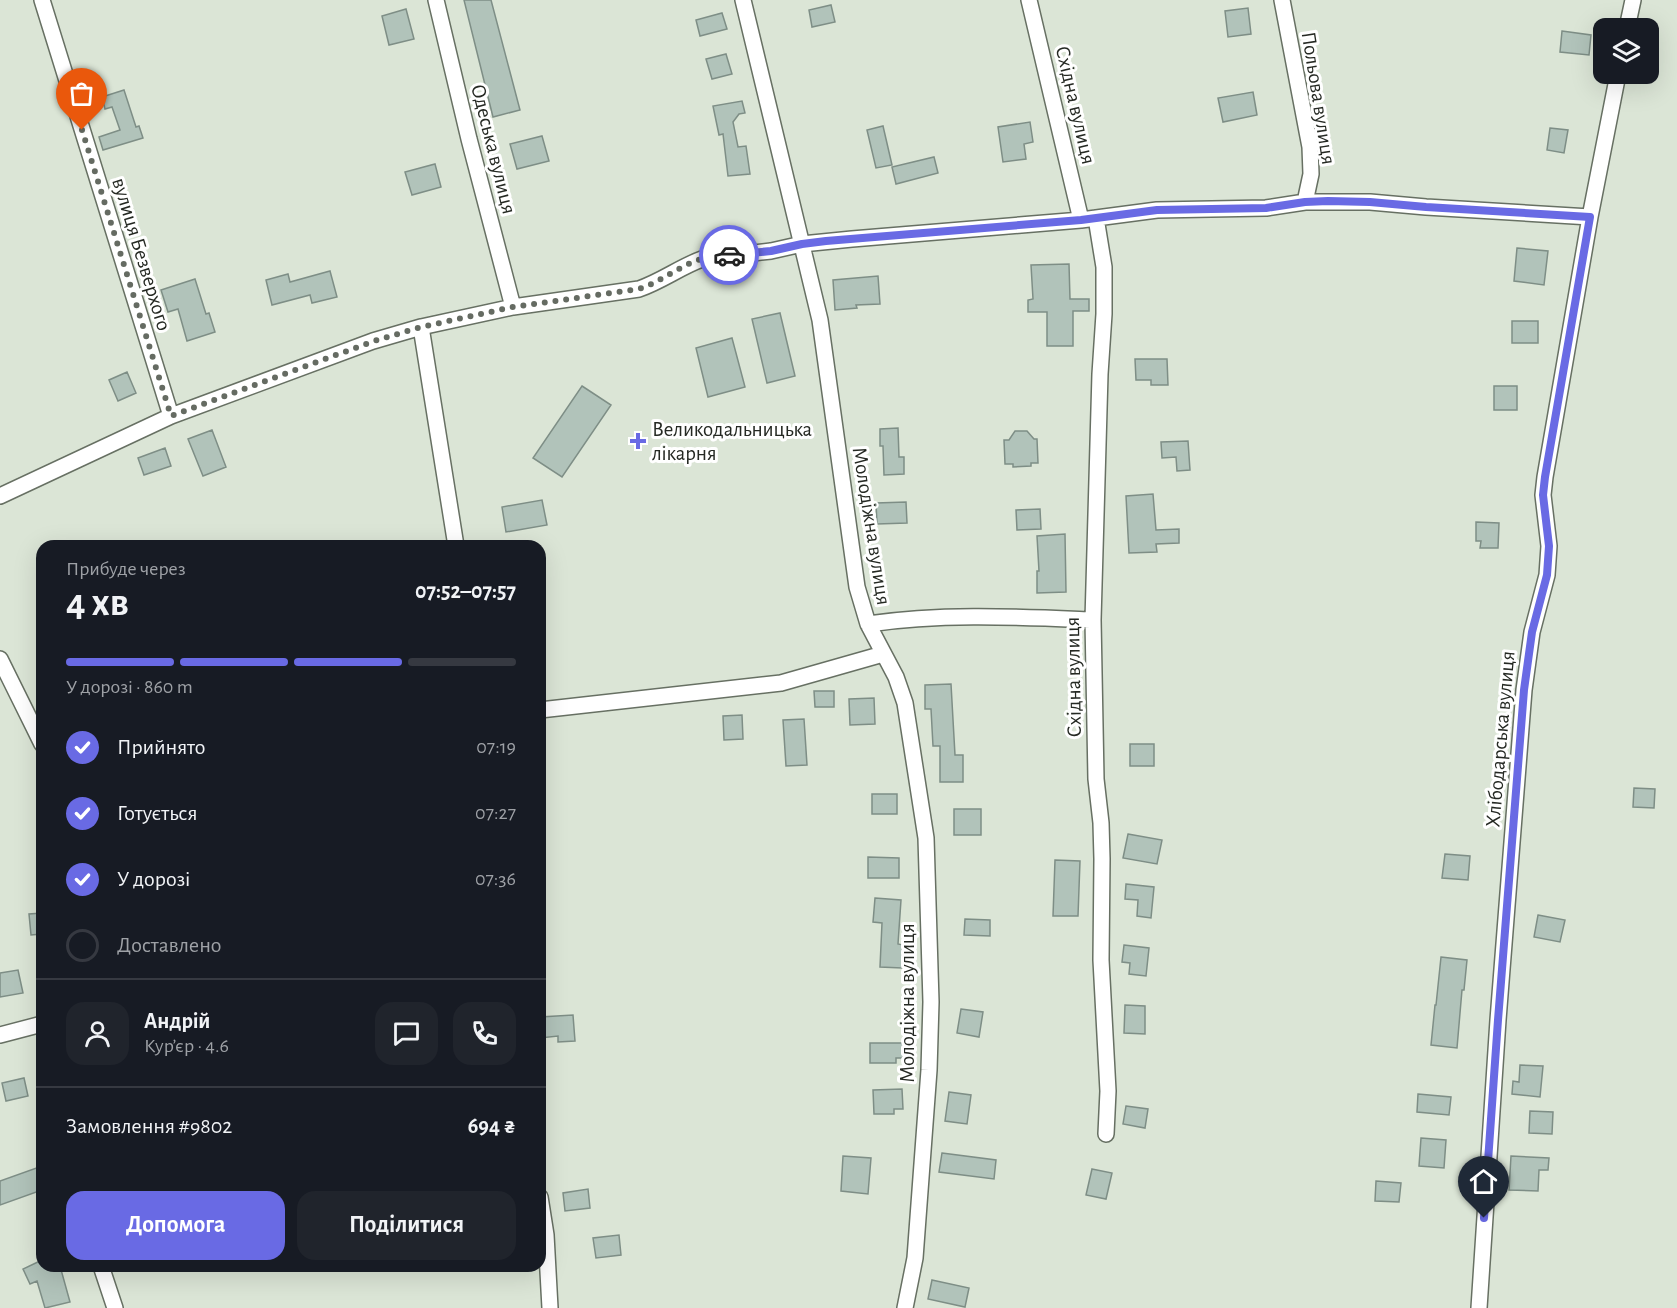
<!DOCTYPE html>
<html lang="uk">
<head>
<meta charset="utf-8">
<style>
	body { margin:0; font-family:"Alegreya Sans",sans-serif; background:#20242c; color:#f1f3f6; height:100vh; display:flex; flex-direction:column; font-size:22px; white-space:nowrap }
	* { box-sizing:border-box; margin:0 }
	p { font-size:20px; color:#9ea1a6 }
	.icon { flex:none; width:33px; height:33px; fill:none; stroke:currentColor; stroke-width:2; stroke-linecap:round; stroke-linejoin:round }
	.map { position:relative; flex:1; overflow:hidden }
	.drawer { position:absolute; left:36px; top:540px; width:510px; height:732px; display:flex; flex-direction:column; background:#171b24; border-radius:18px; box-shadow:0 6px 24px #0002 }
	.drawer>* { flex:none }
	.tools { position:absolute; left:1593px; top:18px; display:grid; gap:12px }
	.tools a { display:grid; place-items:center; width:66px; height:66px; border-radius:12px; background:#171b24; box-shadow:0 6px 24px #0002; font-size:30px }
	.pin { position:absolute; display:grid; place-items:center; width:51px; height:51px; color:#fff; margin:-62px -26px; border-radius:50% 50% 50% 0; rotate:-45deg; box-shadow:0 0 6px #0007 }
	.pin .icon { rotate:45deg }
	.courier { position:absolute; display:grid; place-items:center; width:60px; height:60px; margin:-30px; border:4px solid #696ae4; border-radius:50%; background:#fff; color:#222; box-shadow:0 2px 8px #0007 }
	.head em { font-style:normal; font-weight:700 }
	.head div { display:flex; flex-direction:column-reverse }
	.head { display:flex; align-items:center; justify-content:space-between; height:102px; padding:0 30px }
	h1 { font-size:39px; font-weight:700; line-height:45px }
	.bar { display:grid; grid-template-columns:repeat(4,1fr); gap:9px 6px; align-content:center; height:72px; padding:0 30px }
	.bar i { height:8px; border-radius:4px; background:#363941 }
	.bar .active { background:#696ae4 }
	.bar p { grid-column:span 4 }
	.line { display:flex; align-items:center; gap:15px; padding:0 30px; border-top:2px solid #363941 }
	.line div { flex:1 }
	.round { display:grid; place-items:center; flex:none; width:63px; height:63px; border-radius:18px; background:#20242c }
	ol { padding:0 30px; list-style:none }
	li { display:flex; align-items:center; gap:18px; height:66px }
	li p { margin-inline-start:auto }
	li .icon { padding:6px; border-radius:50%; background:#696ae4; color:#fff; stroke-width:4 }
	li:last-child { color:#9ea1a6 }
	li i { width:33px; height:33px; border:3px solid #363941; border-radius:50% }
	.button { display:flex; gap:12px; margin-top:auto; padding:12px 30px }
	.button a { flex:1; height:69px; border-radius:18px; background:#696ae4; color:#fff; font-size:24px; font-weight:700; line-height:69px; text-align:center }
	.button a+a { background:#20242c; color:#f1f3f6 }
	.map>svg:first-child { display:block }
	.building { fill:#b1c3ba; stroke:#7e8e86; stroke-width:1.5 }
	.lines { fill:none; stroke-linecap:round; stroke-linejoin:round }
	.minor-casing { stroke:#677063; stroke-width:18 }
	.minor { stroke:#fff; stroke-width:15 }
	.done { stroke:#656b62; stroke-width:6; stroke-dasharray:0 10.8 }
	.route { stroke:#696ae4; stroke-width:8 }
	.poi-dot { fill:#696ae4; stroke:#fff; stroke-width:2 }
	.labels { text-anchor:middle; stroke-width:6; stroke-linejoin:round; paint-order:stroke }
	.street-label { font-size:21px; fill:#252923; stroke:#fff }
	.poi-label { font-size:21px; fill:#252923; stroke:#fff; text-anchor:start }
</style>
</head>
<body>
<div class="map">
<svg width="1677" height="1308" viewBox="0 0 1677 1308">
	<rect width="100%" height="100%" fill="#dbe5d6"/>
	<path class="building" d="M464,0H491L520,110L493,117Z
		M831,5L835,22L812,27L809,10Z
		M1248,8L1251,34L1228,37L1225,11Z
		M406,9L414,39L389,45L382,16Z
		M722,13L727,29L700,36L696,20Z
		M1562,31L1591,35L1589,55L1560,52Z
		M726,54L732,74L712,79L706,59Z
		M124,90L136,127L139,126L143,138L103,150L99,137L120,130L112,107L105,109L102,97Z
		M1253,92L1257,115L1223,122L1218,98Z
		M742,101L745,113L739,114L733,122L738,147L746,146L750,174L728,176L723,134L719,135L713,106Z
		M1030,122L1033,142L1024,144L1026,159L1003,162L998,127Z
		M883,126L892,165L876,168L867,130Z
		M1550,128L1568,130L1564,153L1547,150Z
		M542,136L549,161L517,169L510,144Z
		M934,157L938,173L896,184L892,167Z
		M435,164L441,187L412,195L405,172Z
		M1517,248L1548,251L1544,285L1514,281Z
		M1069,264L1070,299H1089V311H1073V346H1047V312H1028V300L1033,299L1031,265Z
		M330,271L337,297L312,303L310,295L272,305L266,280L288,274L290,282Z
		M878,276L880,304L856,305L857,308L835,310L833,280Z
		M195,279L206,314L209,313L215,332L187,341L178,309L168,312L161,290Z
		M780,313L795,376L767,383L752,319Z
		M1512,321H1538V343H1512Z
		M732,338L745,387L708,397L696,348Z
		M1135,359H1167L1168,385H1151V380H1136Z
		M127,372L136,393L118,401L109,380Z
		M582,386L611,405L562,477L533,458Z
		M1494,386H1517V410H1494Z
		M898,428L899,457H904V474L884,475L883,446H880V429Z
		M212,430L226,467L203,476L188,439Z
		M1015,431H1027L1034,439H1037L1038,463H1031V466L1013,467V464H1005L1004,440H1009Z
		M1188,441L1190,470L1177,471L1176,457L1162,458L1161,442Z
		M165,448L171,466L144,475L138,458Z
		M1153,494L1156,530L1179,529V543L1156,544L1157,552L1129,553L1126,496Z
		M542,500L547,525L506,532L502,507Z
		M906,502L907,523L877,524L876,503Z
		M1040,509L1041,529L1017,530L1016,510Z
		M1476,522L1499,523L1498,548H1480L1481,541H1476Z
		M1065,534L1066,592L1037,593V571H1039L1037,536Z
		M951,684L955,755H963V782H940V746H933L931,709H925V685Z
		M814,691H834V707H815Z
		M874,698L875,724L850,725L849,699Z
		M742,715L743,739L724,740L723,716Z
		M804,719L807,765L786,766L783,720Z
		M1130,744H1154V766H1130Z
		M1634,788L1655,789L1654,808L1633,807Z
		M872,794H897V814H872Z
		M954,809H981V835H954Z
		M1128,834L1162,840L1157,864L1123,858Z
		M1445,854L1470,856L1468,880L1442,878Z
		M868,857L899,858V878H868Z
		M1055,860L1080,861L1078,916H1053Z
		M1126,884L1154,887L1151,918L1137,916L1138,900L1125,899Z
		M875,898L901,900L898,944L903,945L902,968L880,967L882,923L873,922Z
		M42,913V934L31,935L29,914Z
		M1538,915L1565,920L1560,942L1534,937Z
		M965,919L990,920V936L964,935Z
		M1124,945L1149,948L1146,976L1129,974L1130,963L1122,962Z
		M1441,957L1467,960L1464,990H1462L1457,1048L1431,1045L1435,1005H1436Z
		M18,970L23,993L0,997V973Z
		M1125,1005L1145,1006V1034L1124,1033Z
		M961,1009L983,1012L979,1037L957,1033Z
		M573,1015L575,1041L558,1042V1036L540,1038V1017Z
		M870,1043H907V1058H896V1063H870Z
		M1520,1065L1543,1066L1540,1097L1512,1094L1513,1081L1519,1082Z
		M24,1078L28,1096L6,1101L2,1083Z
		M902,1089L903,1109H894V1114H874L873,1090Z
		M949,1092L971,1095L967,1124L945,1121Z
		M1418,1094L1451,1097L1449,1115L1417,1112Z
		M1126,1106L1148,1109L1145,1128L1123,1124Z
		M1530,1111L1553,1112L1552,1134L1529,1133Z
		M1421,1138L1446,1140L1444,1168L1419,1166Z
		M942,1153L996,1160L994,1179L939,1172Z
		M843,1156L871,1158L868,1194L841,1191Z
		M1511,1156L1549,1158L1548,1170H1539L1538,1191L1509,1190Z
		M42,1166V1190L0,1205V1181Z
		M1092,1169L1112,1173L1106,1199L1086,1195Z
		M1376,1181L1401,1183L1399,1202L1375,1201Z
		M588,1189L590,1208L565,1211L563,1193Z
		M619,1235L621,1255L596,1258L593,1238Z
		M42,1260V1266H60L70,1302L45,1308L37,1281L30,1284L23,1269Z
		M932,1280L969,1288L965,1307L928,1299Z"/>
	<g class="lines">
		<g class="minor-casing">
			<path id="minor" d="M42,0L171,416
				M436,0L469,139L513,307
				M743,0L820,320L857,587L868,624L896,677L905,703L926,838L931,1002L929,1070L915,1258L905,1308
				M1029,0L1081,220
				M1282,0L1310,147L1311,174L1305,202
				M1627,28L1633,0
				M1096,218L1104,267V314L1100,374L1093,620L1096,779L1101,823L1102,859L1101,960L1108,1091L1106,1134
				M421,327L456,546
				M0,496L171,416L373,341L421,327L513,307L639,289C662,281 680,267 702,259L771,251L802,244L852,239L1081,220L1157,210L1266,208L1305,202H1370L1426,207L1590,217
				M868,624C943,613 1018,617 1093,620
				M0,659L42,744
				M540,710L781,683L883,654
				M0,1035L42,1024
				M540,1197L546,1235L550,1308
				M101,1266L115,1308
				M1479,1308L1498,1020L1524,690L1532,632L1547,575L1549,546L1543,495L1545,477L1590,217L1618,74"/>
		</g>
		<use href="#minor" class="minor"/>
	</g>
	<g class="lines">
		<path class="done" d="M82,130L171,416L374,341L421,327L513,307L639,289C661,282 679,266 701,259C710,256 720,256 729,255"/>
		<path class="route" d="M729,255L771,251L802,244L826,241L1081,220L1157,210L1266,208L1305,202L1328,201L1370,202L1426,207L1590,217L1545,477L1543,495L1549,546L1547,575L1532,632L1524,690L1498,1020L1484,1218"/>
	</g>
	<path class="poi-dot" d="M635 432h6v6h6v6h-6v6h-6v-6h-6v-6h6z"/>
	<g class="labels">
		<g class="street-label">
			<text transform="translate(1319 98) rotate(81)" y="7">Польова вулиця</text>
			<text transform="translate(1076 105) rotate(77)" y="7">Східна вулиця</text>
			<text transform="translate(494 149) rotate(76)" y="7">Одеська вулиця</text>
			<text transform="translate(142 254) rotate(73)" y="7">вулиця Безверхого</text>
			<text transform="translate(872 526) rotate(81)" y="7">Молодіжна вулиця</text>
			<text transform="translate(1073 677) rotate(-91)" y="7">Східна вулиця</text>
			<text transform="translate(1500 739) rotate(-85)" y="7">Хлібодарська вулиця</text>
			<text transform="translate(907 1003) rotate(-90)" y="7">Молодіжна вулиця</text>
		</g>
		<g class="poi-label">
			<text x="652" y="436">Великодальницька<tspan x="652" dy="24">лікарня</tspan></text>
		</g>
	</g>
</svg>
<div class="tools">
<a><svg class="icon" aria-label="layers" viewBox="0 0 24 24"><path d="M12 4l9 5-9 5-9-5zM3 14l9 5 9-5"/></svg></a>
</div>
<div class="pin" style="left:82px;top:130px;background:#ea580c"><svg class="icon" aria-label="bag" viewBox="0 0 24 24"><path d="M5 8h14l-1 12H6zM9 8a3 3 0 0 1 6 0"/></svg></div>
<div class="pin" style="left:1484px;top:1218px;background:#1f2937"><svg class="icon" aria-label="home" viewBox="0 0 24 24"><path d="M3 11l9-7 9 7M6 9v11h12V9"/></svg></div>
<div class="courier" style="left:729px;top:255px"><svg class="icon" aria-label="car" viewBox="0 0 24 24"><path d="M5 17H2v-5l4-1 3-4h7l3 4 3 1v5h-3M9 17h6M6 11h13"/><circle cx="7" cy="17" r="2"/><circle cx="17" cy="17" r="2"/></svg></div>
<section class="drawer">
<div class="head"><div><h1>4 хв</h1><p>Прибуде через</p></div><em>07:52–07:57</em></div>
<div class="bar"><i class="active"></i><i class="active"></i><i class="active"></i><i></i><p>У дорозі · 860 m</p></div>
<ol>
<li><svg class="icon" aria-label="check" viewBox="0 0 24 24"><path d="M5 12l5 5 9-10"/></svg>Прийнято<p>07:19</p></li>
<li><svg class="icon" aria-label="check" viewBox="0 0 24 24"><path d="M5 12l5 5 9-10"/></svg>Готується<p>07:27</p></li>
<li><svg class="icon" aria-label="check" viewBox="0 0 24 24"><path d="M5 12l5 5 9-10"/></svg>У дорозі<p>07:36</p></li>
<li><i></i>Доставлено</li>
</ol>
<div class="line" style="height:108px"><a class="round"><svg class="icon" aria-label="person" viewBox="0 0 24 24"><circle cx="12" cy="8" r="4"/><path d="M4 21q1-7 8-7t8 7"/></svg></a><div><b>Андрій</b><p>Кур’єр · 4.6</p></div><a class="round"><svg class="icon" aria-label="chat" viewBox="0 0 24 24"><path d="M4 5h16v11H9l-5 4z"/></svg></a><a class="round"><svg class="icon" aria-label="phone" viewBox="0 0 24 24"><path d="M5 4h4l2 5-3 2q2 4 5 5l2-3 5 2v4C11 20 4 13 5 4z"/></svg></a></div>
<div class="line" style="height:78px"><div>Замовлення #9802</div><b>694 ₴</b></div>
<div class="button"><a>Допомога</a><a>Поділитися</a></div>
</section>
</div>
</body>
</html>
